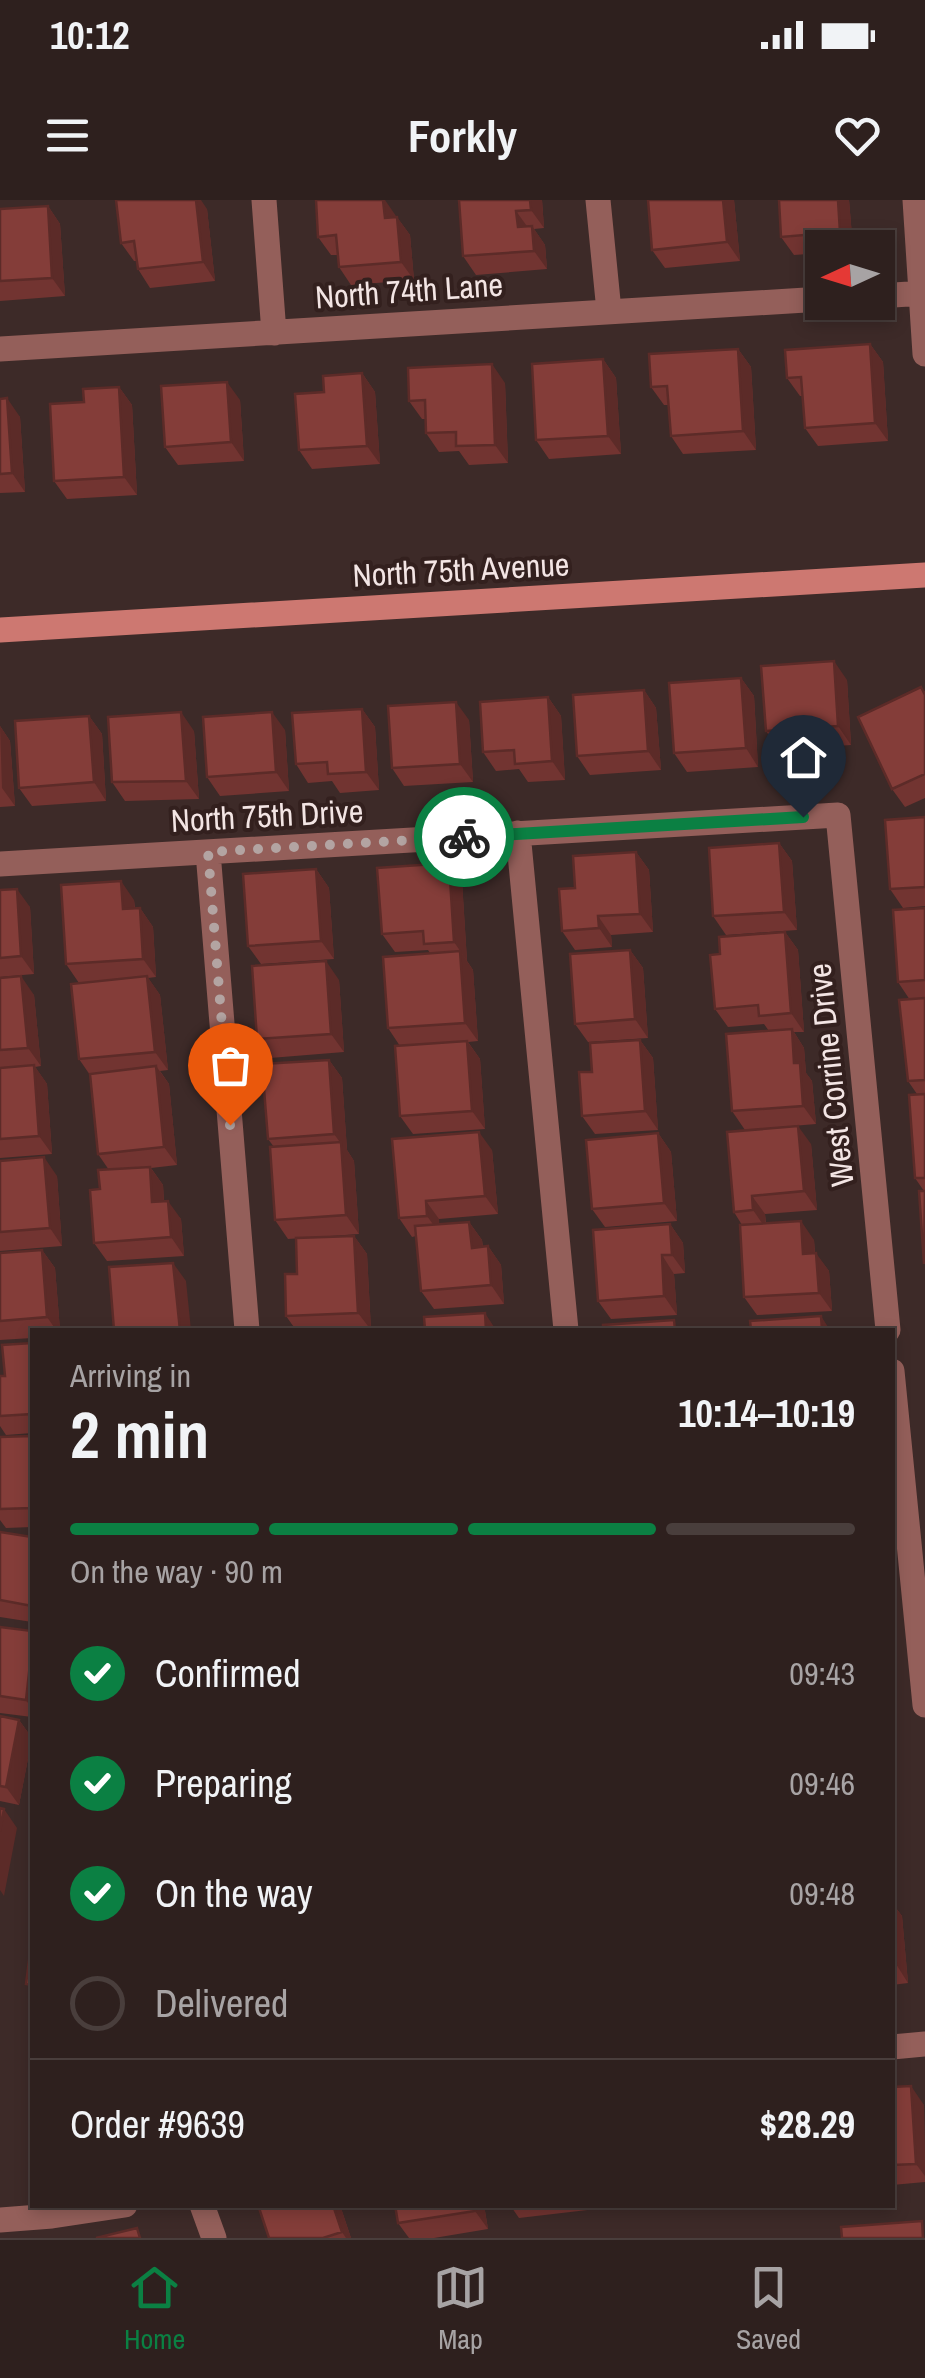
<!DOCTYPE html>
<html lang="en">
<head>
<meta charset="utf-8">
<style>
	body { margin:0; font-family:"Archivo Narrow",sans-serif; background:#3a2d2b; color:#f1f3f6; height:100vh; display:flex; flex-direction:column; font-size:38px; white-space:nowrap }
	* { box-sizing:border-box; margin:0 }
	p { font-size:32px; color:#a7a3a4 }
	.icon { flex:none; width:55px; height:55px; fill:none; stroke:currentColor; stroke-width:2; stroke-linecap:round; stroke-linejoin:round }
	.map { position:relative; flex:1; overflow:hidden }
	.panel { position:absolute; left:30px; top:1128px; width:865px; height:880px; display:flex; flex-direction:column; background:#2e201e; border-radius:0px; box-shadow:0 5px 15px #0003,0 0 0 2px #493e3c }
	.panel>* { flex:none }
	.needle { width:65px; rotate:266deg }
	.fabs { position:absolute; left:805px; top:30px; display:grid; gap:20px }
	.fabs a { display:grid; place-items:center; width:90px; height:90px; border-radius:0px; background:#2e201e; box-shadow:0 5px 15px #0003,0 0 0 2px #493e3c; font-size:50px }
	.pin { position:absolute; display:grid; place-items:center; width:85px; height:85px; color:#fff; margin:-102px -42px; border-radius:50% 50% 50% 0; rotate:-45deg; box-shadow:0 0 10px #0007 }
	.pin .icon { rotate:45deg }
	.courier { position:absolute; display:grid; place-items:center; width:100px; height:100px; margin:-50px; border:8px solid #0b8043; border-radius:50%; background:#fff; color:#222; box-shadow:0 2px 12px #0007 }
	.summary em { font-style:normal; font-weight:700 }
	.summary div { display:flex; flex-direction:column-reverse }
	.summary { display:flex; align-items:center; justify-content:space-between; height:170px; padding:0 40px }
	h1 { font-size:65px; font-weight:700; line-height:75px }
	.bar { display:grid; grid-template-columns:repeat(4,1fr); gap:15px 10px; align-content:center; height:120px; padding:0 40px }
	.bar i { height:12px; border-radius:8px; background:#493e3c }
	.bar .selected { background:#0b8043 }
	.bar p { grid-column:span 4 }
	.line { display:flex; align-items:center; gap:25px; padding:0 40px; border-top:2px solid #493e3c }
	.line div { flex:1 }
	ol { padding:0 40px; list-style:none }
	li { display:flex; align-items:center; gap:30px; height:110px }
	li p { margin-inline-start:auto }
	li .icon { padding:10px; border-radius:50%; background:#0b8043; color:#fff; stroke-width:4 }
	li:last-child { color:#a7a3a4 }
	li i { width:55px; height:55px; border:5px solid #493e3c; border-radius:50% }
	.status { display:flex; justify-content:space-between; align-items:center; height:70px; padding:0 50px; background:#2e201e; direction:ltr }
	.status svg { height:28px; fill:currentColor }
	header { display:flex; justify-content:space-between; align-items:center; height:130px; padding:0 40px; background:#2e201e; font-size:45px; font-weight:700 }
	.tab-bar { display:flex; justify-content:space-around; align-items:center; height:140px; border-top:2px solid #493e3c; background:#2e201e; font-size:28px; color:#a7a3a4 }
	.tab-bar a { display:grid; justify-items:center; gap:5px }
	.tab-bar .selected { color:#0b8043 }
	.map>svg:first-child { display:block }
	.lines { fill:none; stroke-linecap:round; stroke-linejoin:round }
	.street { stroke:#945f5a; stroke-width:25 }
	.secondary { stroke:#cd7871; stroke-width:25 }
	.wall { fill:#723431 }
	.shaded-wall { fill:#5c2b28 }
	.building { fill:#843d39; stroke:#5c2b28; stroke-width:2.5 }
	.done { stroke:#b3a4a2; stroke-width:10; stroke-dasharray:0 18 }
	.route { stroke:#0b8043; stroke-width:12 }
	.labels { text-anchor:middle; stroke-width:8; stroke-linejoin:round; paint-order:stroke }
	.street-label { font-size:32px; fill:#f3e5e4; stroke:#33201e }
</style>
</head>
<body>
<div class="status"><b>10:12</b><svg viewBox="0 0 49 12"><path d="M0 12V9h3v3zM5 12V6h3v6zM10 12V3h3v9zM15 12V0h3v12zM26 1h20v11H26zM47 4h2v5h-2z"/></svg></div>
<header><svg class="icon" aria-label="menu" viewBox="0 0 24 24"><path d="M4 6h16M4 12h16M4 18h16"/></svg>Forkly<svg class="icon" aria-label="heart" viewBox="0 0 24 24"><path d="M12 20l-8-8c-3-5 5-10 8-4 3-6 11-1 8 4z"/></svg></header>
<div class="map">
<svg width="925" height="2038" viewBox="0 0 925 2038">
	<rect width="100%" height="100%" fill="#3d2a28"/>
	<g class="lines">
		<path class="street" d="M264,0L274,133
			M598,0L609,111
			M915,0L925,154
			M878,96L925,93
			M0,149L822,99
			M518,633L566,1130
			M208,652L247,1130
			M0,664L838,615L888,1130
			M892,1171L925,1505
			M892,1847L925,1844
			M202,2005L214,2038
			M0,2020L52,2016L125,2005"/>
		<path class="secondary" d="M0,430L925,375"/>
	</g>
	<path class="wall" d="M459,0H542L544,28L534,29L545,45L547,69L476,75L463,56Z
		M648,0H734L740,61L665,68L652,50Z
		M849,0L853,48H822V53L794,55L781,37Z
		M48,6L60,24L65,96L0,101V9Z
		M207,9L215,81L150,88L138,69L137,61H134L121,43Z
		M396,16L410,35L414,80L351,85L339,67L338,55H331L318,37Z
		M870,144L883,162L888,241L818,246L805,228L803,196H800L787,178Z
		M738,149L751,167L756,250L683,254L671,236L669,205H664L651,187Z
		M603,159L616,178L621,254L549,259L536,240Z
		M362,173L375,192L380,264L312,269L299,250L324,192Z
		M505,183L508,263L469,265L459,251L439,252L426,233V219H422L409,201Z
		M119,187L132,205L137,295L67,299L54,281L84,202Z
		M0,199L20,217L25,292L0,293Z
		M240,200L244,261L178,265L165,247Z
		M741,478L754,496L758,567L687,572L674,553Z
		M847,480L851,545L779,550L766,531Z
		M921,487L925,492V598L905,607L892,589Z
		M644,490L656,508L661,570L590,575L577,556Z
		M548,497L561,516L565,580L528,582L519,569L496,571L483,552Z
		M362,509L375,527L379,590L340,593L332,581L308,583L296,564Z
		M89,516L102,534L106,601L32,606L19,588Z
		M469,520L473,582L404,586L392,568Z
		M0,526L10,541L15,606L0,607Z
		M285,530L289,591L220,596L207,577Z
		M194,531L199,599L125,601L112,582Z
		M925,617V706L903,708L890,689Z
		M779,643L792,661L797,730L726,735L713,716Z
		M636,652L649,670L653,732L611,735L612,747L575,750L562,731L575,688Z
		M449,663L462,681L467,761L473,770L478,841L468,842L480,859L485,929L413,934L400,916V846L388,828L430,753L428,750L395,752L382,734Z
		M316,669L329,688L334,759L261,764L248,746Z
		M0,690L30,707L34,774L0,777Z
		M134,700L135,708H140L153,727L156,777L148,778L160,795L168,870L160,871L169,884L177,965L151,968L163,985L164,1001L181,1019L184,1056L107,1061L94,1043L100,989L109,970L98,954L90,875L79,859V783L66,764Z
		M925,708V1066L924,991L915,978L917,894L908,881L910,800L898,782Z
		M785,732L798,750L804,832H794L804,848L806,873L812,881L816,924L745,930L732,911L769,831L764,824L728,827L715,809L720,754Z
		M630,750L643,768L648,838L588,842L575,824Z
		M0,778L34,795L41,866L35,867L47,884L52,954L0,958Z
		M339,780L344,852L270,858L257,839Z
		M640,840L653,858L658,930L595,934L582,916L592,872Z
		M329,860L342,878L347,950L354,961L359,1034L288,1039L275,1020L274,947L268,939Z
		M658,933L671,952L677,1021L605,1027L592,1009Z
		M811,944L817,1010L765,1014L766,1023L814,1040L815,1053L829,1071L832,1111L757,1115L744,1097L742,1025L734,1012Z
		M492,950L498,1014L439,1019V1024L469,1022L482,1040L483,1047L488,1046L501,1065L504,1104L434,1109L421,1091L416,1036L412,1037L399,1018Z
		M0,961L57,976L62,1046L0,1051Z
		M670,1024L683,1043L685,1073L674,1074L677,1115L611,1119L598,1101Z
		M354,1036L367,1054L371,1130H296L286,1116L297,1074Z
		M42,1050L55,1068L60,1130H32V1138L0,1140V1053Z
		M32,1143V1233L6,1235L0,1226V1176H5Z
		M32,1236V1327L6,1328L0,1320V1237Z
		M0,1332L32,1337V1422L0,1417Z
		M0,1427L32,1431V1517L0,1513Z
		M0,1516L19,1520L32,1538L19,1605L0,1601Z
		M892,1703L902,1716L908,1783L892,1785Z
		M892,1887L924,1905L925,1982L892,1985Z
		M340,2005L351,2038H269Z
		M395,2005H484L488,2029L434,2038H409L398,2023Z
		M510,2005H596V2009L519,2018Z
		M621,2005H647L622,2008Z"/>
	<path class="shaded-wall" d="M196,0H201L207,9L215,81L203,62Z
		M383,0H385L396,16L398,36L385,18Z
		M530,0H542L544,28L531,10Z
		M723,0H734L740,61L727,42Z
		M838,0H849L853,48H850L840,32Z
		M48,6L60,24L65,96L52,78Z
		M516,11L529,29L518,27Z
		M397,17L410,35L414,80L401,62Z
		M532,26L545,45L547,69L534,51Z
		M870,144L883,162L888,241L875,223Z
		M738,149L751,167L756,250L743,231Z
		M603,159L616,178L621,254L608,236Z
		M492,164L505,183L508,263L495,245Z
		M362,173L375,192L380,264L367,246Z
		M227,182L240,200L244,261L231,242Z
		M119,187L132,205L137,295L124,277Z
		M7,198L20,217L25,292L12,273Z
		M834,461L847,480L851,545L838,526Z
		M741,478L754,496L758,567L746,548Z
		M644,490L656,508L661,570L648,551Z
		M548,497L561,516L565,580L552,561Z
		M456,502L469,520L473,582L460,564Z
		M362,509L375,527L379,590L366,572Z
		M181,512L194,531L199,599L186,581Z
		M272,512L285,530L289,591L276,572Z
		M89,516L102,534L106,601L94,582Z
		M0,526L10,541L15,606L2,588Z
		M779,643L792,661L797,730L784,712Z
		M636,652L649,670L653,732L640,714Z
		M449,663L462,681L467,761L454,742Z
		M316,669L329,688L334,759L321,741Z
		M121,681L134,700L136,728L123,709Z
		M17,689L30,707L34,774L21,756Z
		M140,708L153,727L156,777L143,759Z
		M598,716L611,735L612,747L599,728Z
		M785,732L798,750L804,832L791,813Z
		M630,750L643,768L648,838L635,819Z
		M460,751L473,770L478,841L465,823Z
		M326,761L339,780L344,852L331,834Z
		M21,776L34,795L41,866L28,848Z
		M147,776L160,795L168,870L155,852Z
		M792,829L804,848L806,873L812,881L816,924L803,906L794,863Z
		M640,840L653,858L658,930L645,911Z
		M467,841L480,859L485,929L472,911Z
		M329,860L342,878L347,950L354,961L359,1034L346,1015L342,945L334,934Z
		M34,865L47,884L52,954L39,936Z
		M156,866L169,884L177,965L164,947Z
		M798,926L811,944L817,1010L804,991Z
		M479,932L492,950L498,1014L485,996Z
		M658,933L671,952L677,1021L664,1003Z
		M44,957L57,976L62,1046L50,1028Z
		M150,967L163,985L165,1020L152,1002Z
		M752,996L765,1014L766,1029L753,1010Z
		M168,1001L181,1019L184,1056L171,1037Z
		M426,1001L439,1019L440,1034L427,1016Z
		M801,1021L814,1040L816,1072L803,1054Z
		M469,1022L482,1040L485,1066L472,1048Z
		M670,1024L683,1043L685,1073L672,1055Z
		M354,1036L367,1054L371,1130L358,1113Z
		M488,1046L501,1065L504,1104L491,1085Z
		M42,1050L55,1068L60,1130H56L47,1117Z
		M816,1053L829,1071L832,1111L819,1093Z
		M662,1055L674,1074L677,1115L664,1096Z
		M173,1063L186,1081L191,1130H180Z
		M485,1113L496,1130H486Z
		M821,1116L830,1130H822Z
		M32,1446V1509L26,1500Z
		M19,1520L32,1538L19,1605L6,1587Z
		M4,1609L17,1628L4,1696L0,1690V1631Z
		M892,1703L902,1716L908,1783L896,1764L892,1735Z
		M911,1886L924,1905L925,1976L916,1964Z
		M333,2005H340L351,2038H346L342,2032Z
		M474,2005H484L488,2029L475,2011Z"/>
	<path class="building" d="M116,0H196L203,62L138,69L134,41L121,43Z
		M316,0H383L385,18L397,17L401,62L339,67L336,35L318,37Z
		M459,0H530L531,10L516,11L518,27L532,26L534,51L463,56Z
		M648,0H723L727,42L652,50Z
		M779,0H838L840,32L781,37Z
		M48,6L52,78L0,81V9Z
		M870,144L875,223L805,228L801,177L787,178L785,150Z
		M738,149L743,231L671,236L667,186L651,187L649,154Z
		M603,159L608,236L536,240L532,164Z
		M492,164L495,245L456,246V232L426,233L425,200L409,201L408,168Z
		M362,173L367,246L299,250L295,194L324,192L323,176Z
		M227,182L231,242L165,247L161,186Z
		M119,187L124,277L54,281L50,204L84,202L83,189Z
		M7,198L12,273L0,274V199Z
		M834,461L838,526L766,531L761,466Z
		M741,478L746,548L674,553L669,483Z
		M921,487L925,495V574L892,589L858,517Z
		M644,490L648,551L577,556L573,495Z
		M548,497L552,561L515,564L514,550L483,552L480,502Z
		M456,502L460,564L392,568L388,506Z
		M362,509L366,572L328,574L327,562L296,564L292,513Z
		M181,512L186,581L112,582L108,517Z
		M272,512L276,572L207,577L203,517Z
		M89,516L94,582L19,588L15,521Z
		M925,617V687L890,689L885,620Z
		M779,643L784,712L713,716L709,648Z
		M636,652L640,714L598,716L599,728L562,731L559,689L575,688L573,656Z
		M449,663L454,742L424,744L423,731L382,734L377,668Z
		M316,669L321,741L248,746L243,674Z
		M121,681L123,709L140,708L143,759L66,764L61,685Z
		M17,689L21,756L0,758V690Z
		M925,708V780L898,782L893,710Z
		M785,732L791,813L759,816L758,805L715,809L710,755L720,754L719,737Z
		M630,750L635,819L575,824L570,754Z
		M460,751L465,823L388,828L383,757Z
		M326,761L331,834L257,839L252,766Z
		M21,776L28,848L0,850V778Z
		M147,776L155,852L79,859L71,784Z
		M925,798V880L908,881L899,800Z
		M792,829L794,863H800L803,906L732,911L726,834Z
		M640,840L645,911L582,916L579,872H592L590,843Z
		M467,841L472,911L400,916L395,846Z
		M329,860L334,934L268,939L262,864Z
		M34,865L39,936L0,939V868Z
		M156,866L164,947L98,954L90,874Z
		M925,894V978H915L909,895Z
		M798,926L804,991L752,996L753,1010L734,1012L727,932Z
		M479,932L485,996L426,1001L427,1016L399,1018L392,939Z
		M658,933L664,1003L592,1009L586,940Z
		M341,942L346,1015L275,1020L270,947Z
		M44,957L50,1028L0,1032V961Z
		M150,967L152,1002L168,1001L171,1037L94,1043L90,990L100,989L98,970Z
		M919,991H925L924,1064Z
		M801,1021L803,1054L816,1053L819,1093L744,1097L740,1025Z
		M469,1022L472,1048L488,1046L491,1085L421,1091L415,1026Z
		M670,1024L672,1055H662L664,1096L598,1101L593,1030Z
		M354,1036L358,1113L286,1116L285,1074H297L296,1038Z
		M42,1050L47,1117L0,1121V1053Z
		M173,1063L180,1130H114L109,1067Z
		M485,1113L486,1130H425L424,1117Z
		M821,1116L822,1130H751L750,1121Z
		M674,1120L675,1130H603V1125Z
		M32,1143V1214L0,1216V1176H5L2,1145Z
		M32,1236V1308L0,1309V1237Z
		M0,1332L32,1337V1406L0,1400Z
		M0,1427L32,1431V1446L26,1500L0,1496Z
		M0,1516L19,1520L6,1587L0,1586Z
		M0,1608L4,1609L0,1631Z
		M892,1735L896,1764L892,1765Z
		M30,1753H32V1785L26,1784Z
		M911,1886L916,1964L892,1965V1887Z
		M258,2005H333L342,2032L323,2038H269Z
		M395,2005H474L475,2011L398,2023Z
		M922,2021L923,2038H842L841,2027Z
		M137,2028L140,2038H96Z"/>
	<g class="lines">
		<path class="done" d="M230,925L208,652L464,637"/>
		<path class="route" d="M464,637L803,617"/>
	</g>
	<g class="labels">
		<g class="street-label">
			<text transform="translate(409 91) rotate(-4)" y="11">North 74th Lane</text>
			<text transform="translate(461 370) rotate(-3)" y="11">North 75th Avenue</text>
			<text transform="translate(267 616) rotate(-3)" y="11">North 75th Drive</text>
			<text transform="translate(831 875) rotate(-96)" y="11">West Corrine Drive</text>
		</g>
	</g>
</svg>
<div class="fabs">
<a><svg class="needle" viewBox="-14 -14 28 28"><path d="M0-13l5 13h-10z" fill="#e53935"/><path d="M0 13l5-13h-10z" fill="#a7a3a4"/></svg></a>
</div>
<div class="pin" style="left:230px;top:925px;background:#ea580c"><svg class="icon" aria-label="bag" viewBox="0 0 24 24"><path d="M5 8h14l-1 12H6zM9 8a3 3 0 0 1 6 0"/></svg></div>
<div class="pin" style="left:803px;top:617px;background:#1f2937"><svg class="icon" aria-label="home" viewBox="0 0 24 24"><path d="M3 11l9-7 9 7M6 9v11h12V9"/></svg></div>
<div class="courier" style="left:464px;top:637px"><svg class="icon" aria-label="bike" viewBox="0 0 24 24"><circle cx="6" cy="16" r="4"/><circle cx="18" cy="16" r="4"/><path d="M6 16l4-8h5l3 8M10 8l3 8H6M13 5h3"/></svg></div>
<section class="panel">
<div class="summary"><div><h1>2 min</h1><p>Arriving in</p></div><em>10:14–10:19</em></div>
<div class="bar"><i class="selected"></i><i class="selected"></i><i class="selected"></i><i></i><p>On the way · 90 m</p></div>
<ol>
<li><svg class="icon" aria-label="check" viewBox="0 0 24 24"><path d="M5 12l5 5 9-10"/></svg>Confirmed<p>09:43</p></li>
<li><svg class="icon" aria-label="check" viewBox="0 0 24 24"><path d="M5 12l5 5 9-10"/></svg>Preparing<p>09:46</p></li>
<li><svg class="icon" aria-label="check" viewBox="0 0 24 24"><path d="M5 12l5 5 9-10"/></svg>On the way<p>09:48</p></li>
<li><i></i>Delivered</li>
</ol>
<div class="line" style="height:130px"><div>Order #9639</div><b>$28.29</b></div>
</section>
</div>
<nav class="tab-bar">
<a class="selected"><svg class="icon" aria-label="home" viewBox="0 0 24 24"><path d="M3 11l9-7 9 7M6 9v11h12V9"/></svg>Home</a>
<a><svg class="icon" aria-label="map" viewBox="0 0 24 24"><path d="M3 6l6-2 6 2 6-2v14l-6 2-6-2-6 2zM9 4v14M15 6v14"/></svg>Map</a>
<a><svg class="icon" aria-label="saved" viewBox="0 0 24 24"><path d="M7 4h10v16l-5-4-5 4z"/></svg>Saved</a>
</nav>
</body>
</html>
